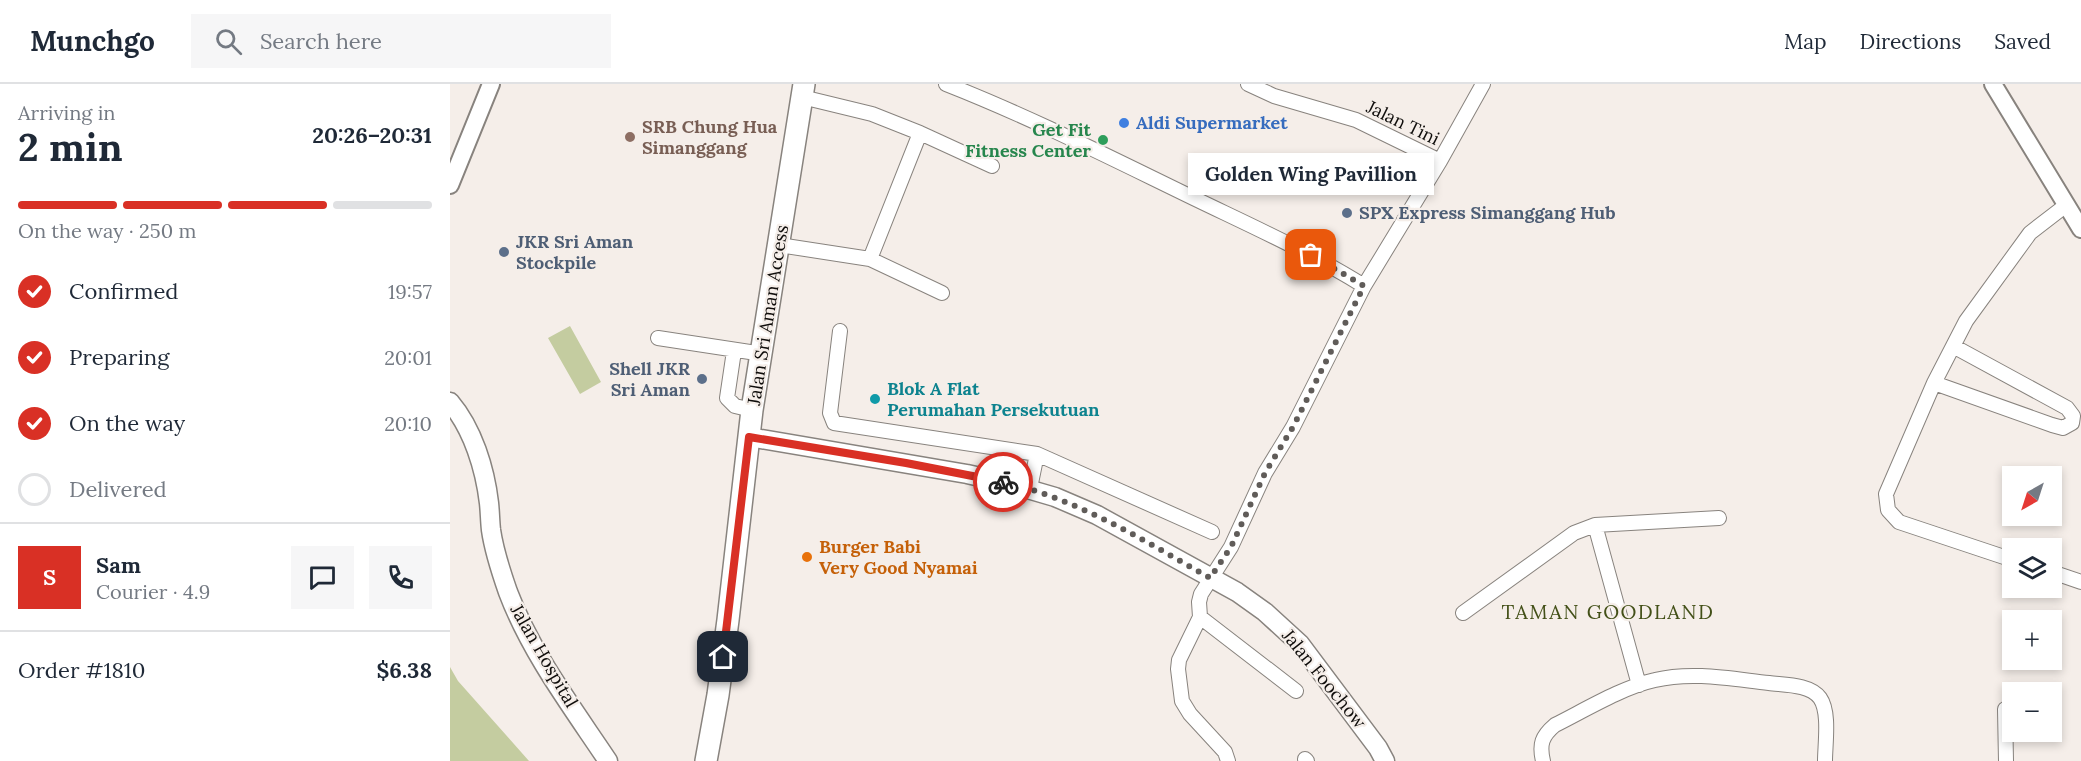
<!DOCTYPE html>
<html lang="en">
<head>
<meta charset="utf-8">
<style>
	body { margin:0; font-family:Lora,serif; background:#f6f6f7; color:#1f2937; height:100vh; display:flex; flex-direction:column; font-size:22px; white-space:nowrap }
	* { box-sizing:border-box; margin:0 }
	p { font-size:20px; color:#747a83 }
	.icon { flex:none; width:33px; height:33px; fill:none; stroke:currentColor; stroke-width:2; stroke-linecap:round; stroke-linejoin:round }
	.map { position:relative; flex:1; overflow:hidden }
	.side { display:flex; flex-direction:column; background:#fff; width:450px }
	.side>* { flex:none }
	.needle { width:39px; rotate:219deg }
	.controls { position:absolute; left:1552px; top:382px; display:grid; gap:12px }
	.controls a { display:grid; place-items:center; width:60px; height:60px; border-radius:0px; background:#fff; box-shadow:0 3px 9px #0003; font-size:30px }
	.pin { position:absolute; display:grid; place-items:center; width:51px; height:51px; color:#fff; margin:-26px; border-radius:12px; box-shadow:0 3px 9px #0006 }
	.courier { position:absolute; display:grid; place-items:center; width:60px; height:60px; margin:-30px; border:4px solid #d93025; border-radius:50%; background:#fff; color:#222; box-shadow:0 2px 8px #0007 }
	.bubble { position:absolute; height:42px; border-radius:0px; background:#fff; box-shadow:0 3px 9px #0003; font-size:20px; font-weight:700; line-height:42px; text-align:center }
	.summary em { font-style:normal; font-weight:700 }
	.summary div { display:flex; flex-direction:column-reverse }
	.summary { display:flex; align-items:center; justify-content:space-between; height:102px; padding:0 18px }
	h1 { font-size:39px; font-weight:700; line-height:45px }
	.bar { display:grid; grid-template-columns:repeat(4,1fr); gap:9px 6px; align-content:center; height:72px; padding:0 18px }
	.bar i { height:8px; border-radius:4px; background:#e0e1e3 }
	.bar .on { background:#d93025 }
	.bar p { grid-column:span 4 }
	.line { display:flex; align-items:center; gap:15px; padding:0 18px; border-top:2px solid #e0e1e3 }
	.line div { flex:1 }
	.round { display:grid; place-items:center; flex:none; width:63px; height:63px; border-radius:0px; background:#f6f6f7 }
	ol { padding:0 18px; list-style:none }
	li { display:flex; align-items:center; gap:18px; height:66px }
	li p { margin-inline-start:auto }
	li .icon { padding:6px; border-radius:50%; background:#d93025; color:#fff; stroke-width:4 }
	li:last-child { color:#747a83 }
	li i { width:33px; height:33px; border:3px solid #e0e1e3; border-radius:50% }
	header { display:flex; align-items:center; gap:36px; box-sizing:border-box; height:84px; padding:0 30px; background:#fff; border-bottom:2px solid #e0e1e3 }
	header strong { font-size:28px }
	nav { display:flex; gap:33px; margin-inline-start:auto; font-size:21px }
	.search { width:420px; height:54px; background:#f6f6f7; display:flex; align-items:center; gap:15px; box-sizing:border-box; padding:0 21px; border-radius:0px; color:#747a83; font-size:22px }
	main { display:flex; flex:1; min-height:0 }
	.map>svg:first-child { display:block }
	.green { fill:#c4cca0 }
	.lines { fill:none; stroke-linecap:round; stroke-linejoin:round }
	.minor-casing { stroke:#88837e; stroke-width:16 }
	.tertiary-casing { stroke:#88837e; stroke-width:20 }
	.secondary-casing { stroke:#88837e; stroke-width:21 }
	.primary-casing { stroke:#88837e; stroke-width:24 }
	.minor { stroke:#fff; stroke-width:14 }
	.tertiary { stroke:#fff; stroke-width:16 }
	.secondary { stroke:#fff; stroke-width:18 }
	.primary { stroke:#fff; stroke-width:21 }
	.done { stroke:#605c59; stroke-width:6; stroke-dasharray:0 10.8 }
	.route { stroke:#d93025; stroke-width:8 }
	.shop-dot { fill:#3f7fe0; stroke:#f5eee9; stroke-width:2 }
	.education-dot { fill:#8d6e63; stroke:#f5eee9; stroke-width:2 }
	.leisure-dot { fill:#2e9e5b; stroke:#f5eee9; stroke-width:2 }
	.service-dot { fill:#5c6f8a; stroke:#f5eee9; stroke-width:2 }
	.culture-dot { fill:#0f9aa8; stroke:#f5eee9; stroke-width:2 }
	.food-dot { fill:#e8710a; stroke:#f5eee9; stroke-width:2 }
	.labels { text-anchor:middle; stroke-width:4.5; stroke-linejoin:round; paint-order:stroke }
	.shop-label { font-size:18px; font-weight:bold; fill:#366cbe; stroke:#f5eee9; text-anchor:start }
	.street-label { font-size:18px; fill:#0f0d0b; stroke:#f5eee9 }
	.education-label { font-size:18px; font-weight:bold; fill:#785e54; stroke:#f5eee9; text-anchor:start }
	.leisure-label { font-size:18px; font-weight:bold; fill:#27864d; stroke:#f5eee9; text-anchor:end }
	.service-label { font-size:18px; font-weight:bold; fill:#4e5e75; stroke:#f5eee9; text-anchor:start }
	.culture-label { font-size:18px; font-weight:bold; fill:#0d838f; stroke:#f5eee9; text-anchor:start }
	.food-label { font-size:18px; font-weight:bold; fill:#c56008; stroke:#f5eee9; text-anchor:start }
	.neighbourhood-label { font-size:20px; letter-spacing:1.5px; fill:#435018; stroke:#f5eee9 }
</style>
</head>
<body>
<header>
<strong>Munchgo</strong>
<div class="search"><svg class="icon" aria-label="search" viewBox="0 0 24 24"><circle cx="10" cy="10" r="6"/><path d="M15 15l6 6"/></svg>Search here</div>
<nav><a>Map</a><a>Directions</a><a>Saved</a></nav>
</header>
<main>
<section class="side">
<div class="summary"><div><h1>2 min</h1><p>Arriving in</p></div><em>20:26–20:31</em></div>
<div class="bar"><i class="on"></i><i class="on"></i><i class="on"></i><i></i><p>On the way · 250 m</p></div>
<ol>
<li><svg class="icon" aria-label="check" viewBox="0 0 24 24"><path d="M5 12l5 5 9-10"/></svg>Confirmed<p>19:57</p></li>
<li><svg class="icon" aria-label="check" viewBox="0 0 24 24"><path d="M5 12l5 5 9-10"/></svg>Preparing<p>20:01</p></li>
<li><svg class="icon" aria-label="check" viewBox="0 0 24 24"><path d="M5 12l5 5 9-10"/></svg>On the way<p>20:10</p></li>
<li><i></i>Delivered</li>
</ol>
<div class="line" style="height:108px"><b class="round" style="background:#d93025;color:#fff">S</b><div><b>Sam</b><p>Courier · 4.9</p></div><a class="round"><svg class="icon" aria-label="chat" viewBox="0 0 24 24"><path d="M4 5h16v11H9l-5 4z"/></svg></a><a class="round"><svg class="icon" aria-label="phone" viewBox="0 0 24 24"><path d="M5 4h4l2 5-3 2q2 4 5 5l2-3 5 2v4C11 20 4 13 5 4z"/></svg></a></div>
<div class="line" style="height:78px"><div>Order #1810</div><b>$6.38</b></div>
</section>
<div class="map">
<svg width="1631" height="677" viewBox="0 0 1631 677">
	<rect width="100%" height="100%" fill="#f5eee9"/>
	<path class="green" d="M120,242L151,298L130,310L98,254Z
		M0,583L8,597L79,677H0Z"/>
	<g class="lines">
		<g class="minor-casing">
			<path id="minor" d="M496,0C575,31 651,69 727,106C790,137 855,165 914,202
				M798,0L824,12L906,36L990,77
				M352,13L422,30L470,49L542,82
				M329,161L420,175L492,209
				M420,175L470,49
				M390,247L380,329L384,339L587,370L762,448
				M208,254L313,270
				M284,267L277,314L285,322L302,326
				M1484,299L1602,341L1613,344L1622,339L1623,332L1617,324L1503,262
				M580,404L587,370
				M1145,441L1189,601
				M1563,476L1449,438L1438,426L1436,410L1484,299L1516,237L1580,149L1615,122
				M1602,488L1631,498
				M1013,529L1124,449L1145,441L1269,434
				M750,533L846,607
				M1555,625L1556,677
				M855,675L857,677
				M778,677L775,668L740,630L732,617L728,585L729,576L750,533L749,518L751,510L781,463L815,389L843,343L914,202L990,77L1033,0
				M1093,677C1089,660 1092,652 1105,641C1135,626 1173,603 1205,596C1242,587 1282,595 1319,599C1334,601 1360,600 1370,614C1380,628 1375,660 1375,677"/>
		</g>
		<g class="tertiary-casing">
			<path id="tertiary" d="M1543,0L1631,145
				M0,101L41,0"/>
		</g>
		<g class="secondary-casing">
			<path id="secondary" d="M0,318C23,345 35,385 39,419C40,428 40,437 41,446C44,467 51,488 58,508C81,569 122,623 158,677
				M299,353L517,390L557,399L605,413L647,431L787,508L815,528L850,560L928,664L935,677"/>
		</g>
		<g class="primary-casing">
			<path id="primary" d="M256,677L268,611L278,536L302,326L354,0"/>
		</g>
		<use href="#minor" class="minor"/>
		<use href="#tertiary" class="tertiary"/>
		<use href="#secondary" class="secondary"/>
		<use href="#primary" class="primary"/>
	</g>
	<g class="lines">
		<path class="done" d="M553,398C628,415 693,456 760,494L781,463L815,389L843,343L914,202L861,171"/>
		<path class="route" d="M273,573L299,353L456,379L553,398"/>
	</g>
	<circle class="shop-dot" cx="674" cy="39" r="6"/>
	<circle class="education-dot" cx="180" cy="53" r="6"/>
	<circle class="leisure-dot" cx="653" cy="56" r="6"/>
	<g class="service-dot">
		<circle cx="897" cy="129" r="6"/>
		<circle cx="54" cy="168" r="6"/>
		<circle cx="252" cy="295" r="6"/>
	</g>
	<circle class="culture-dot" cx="425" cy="315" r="6"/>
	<circle class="food-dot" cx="357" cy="473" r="6"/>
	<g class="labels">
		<g class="shop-label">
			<text x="686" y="45">Aldi Supermarket</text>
		</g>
		<g class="street-label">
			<text transform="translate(953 39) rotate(26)" y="6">Jalan Tini</text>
			<text transform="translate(318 231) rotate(-81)" y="6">Jalan Sri Aman Access</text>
			<text transform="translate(94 572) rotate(60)" y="6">Jalan Hospital</text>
			<text transform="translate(874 595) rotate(51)" y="6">Jalan Foochow</text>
		</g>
		<g class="education-label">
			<text x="192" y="49">SRB Chung Hua<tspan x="192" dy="21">Simanggang</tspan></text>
		</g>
		<g class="leisure-label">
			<text x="641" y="52">Get Fit<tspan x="641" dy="21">Fitness Center</tspan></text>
		</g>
		<g class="service-label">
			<text x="909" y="135">SPX Express Simanggang Hub</text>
			<text x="66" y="164">JKR Sri Aman<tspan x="66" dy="21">Stockpile</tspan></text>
			<text x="240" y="291" text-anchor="end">Shell JKR<tspan x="240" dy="21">Sri Aman</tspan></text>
		</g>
		<g class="culture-label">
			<text x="437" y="311">Blok A Flat<tspan x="437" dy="21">Perumahan Persekutuan</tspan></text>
		</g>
		<g class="food-label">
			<text x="369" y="469">Burger Babi<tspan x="369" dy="21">Very Good Nyamai</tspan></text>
		</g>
		<g class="neighbourhood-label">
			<text x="1158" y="535">TAMAN GOODLAND</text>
		</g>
	</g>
</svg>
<div class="controls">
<a><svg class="needle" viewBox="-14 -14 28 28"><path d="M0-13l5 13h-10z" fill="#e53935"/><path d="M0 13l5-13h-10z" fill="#747a83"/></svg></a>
<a><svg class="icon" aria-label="layers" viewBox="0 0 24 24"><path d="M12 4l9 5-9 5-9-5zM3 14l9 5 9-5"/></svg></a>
<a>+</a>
<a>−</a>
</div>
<div class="pin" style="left:861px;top:171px;background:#ea580c"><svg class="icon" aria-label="bag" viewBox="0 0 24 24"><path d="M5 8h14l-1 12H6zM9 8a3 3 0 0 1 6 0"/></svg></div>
<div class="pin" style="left:273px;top:573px;background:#1f2937"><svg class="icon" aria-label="home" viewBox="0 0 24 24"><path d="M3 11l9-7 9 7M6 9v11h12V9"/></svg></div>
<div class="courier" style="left:553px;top:398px"><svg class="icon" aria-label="bike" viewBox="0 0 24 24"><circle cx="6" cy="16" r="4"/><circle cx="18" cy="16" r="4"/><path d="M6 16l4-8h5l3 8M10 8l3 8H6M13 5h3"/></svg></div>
<div class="bubble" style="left:738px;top:69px;width:246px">Golden Wing Pavillion</div>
</div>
</main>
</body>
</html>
